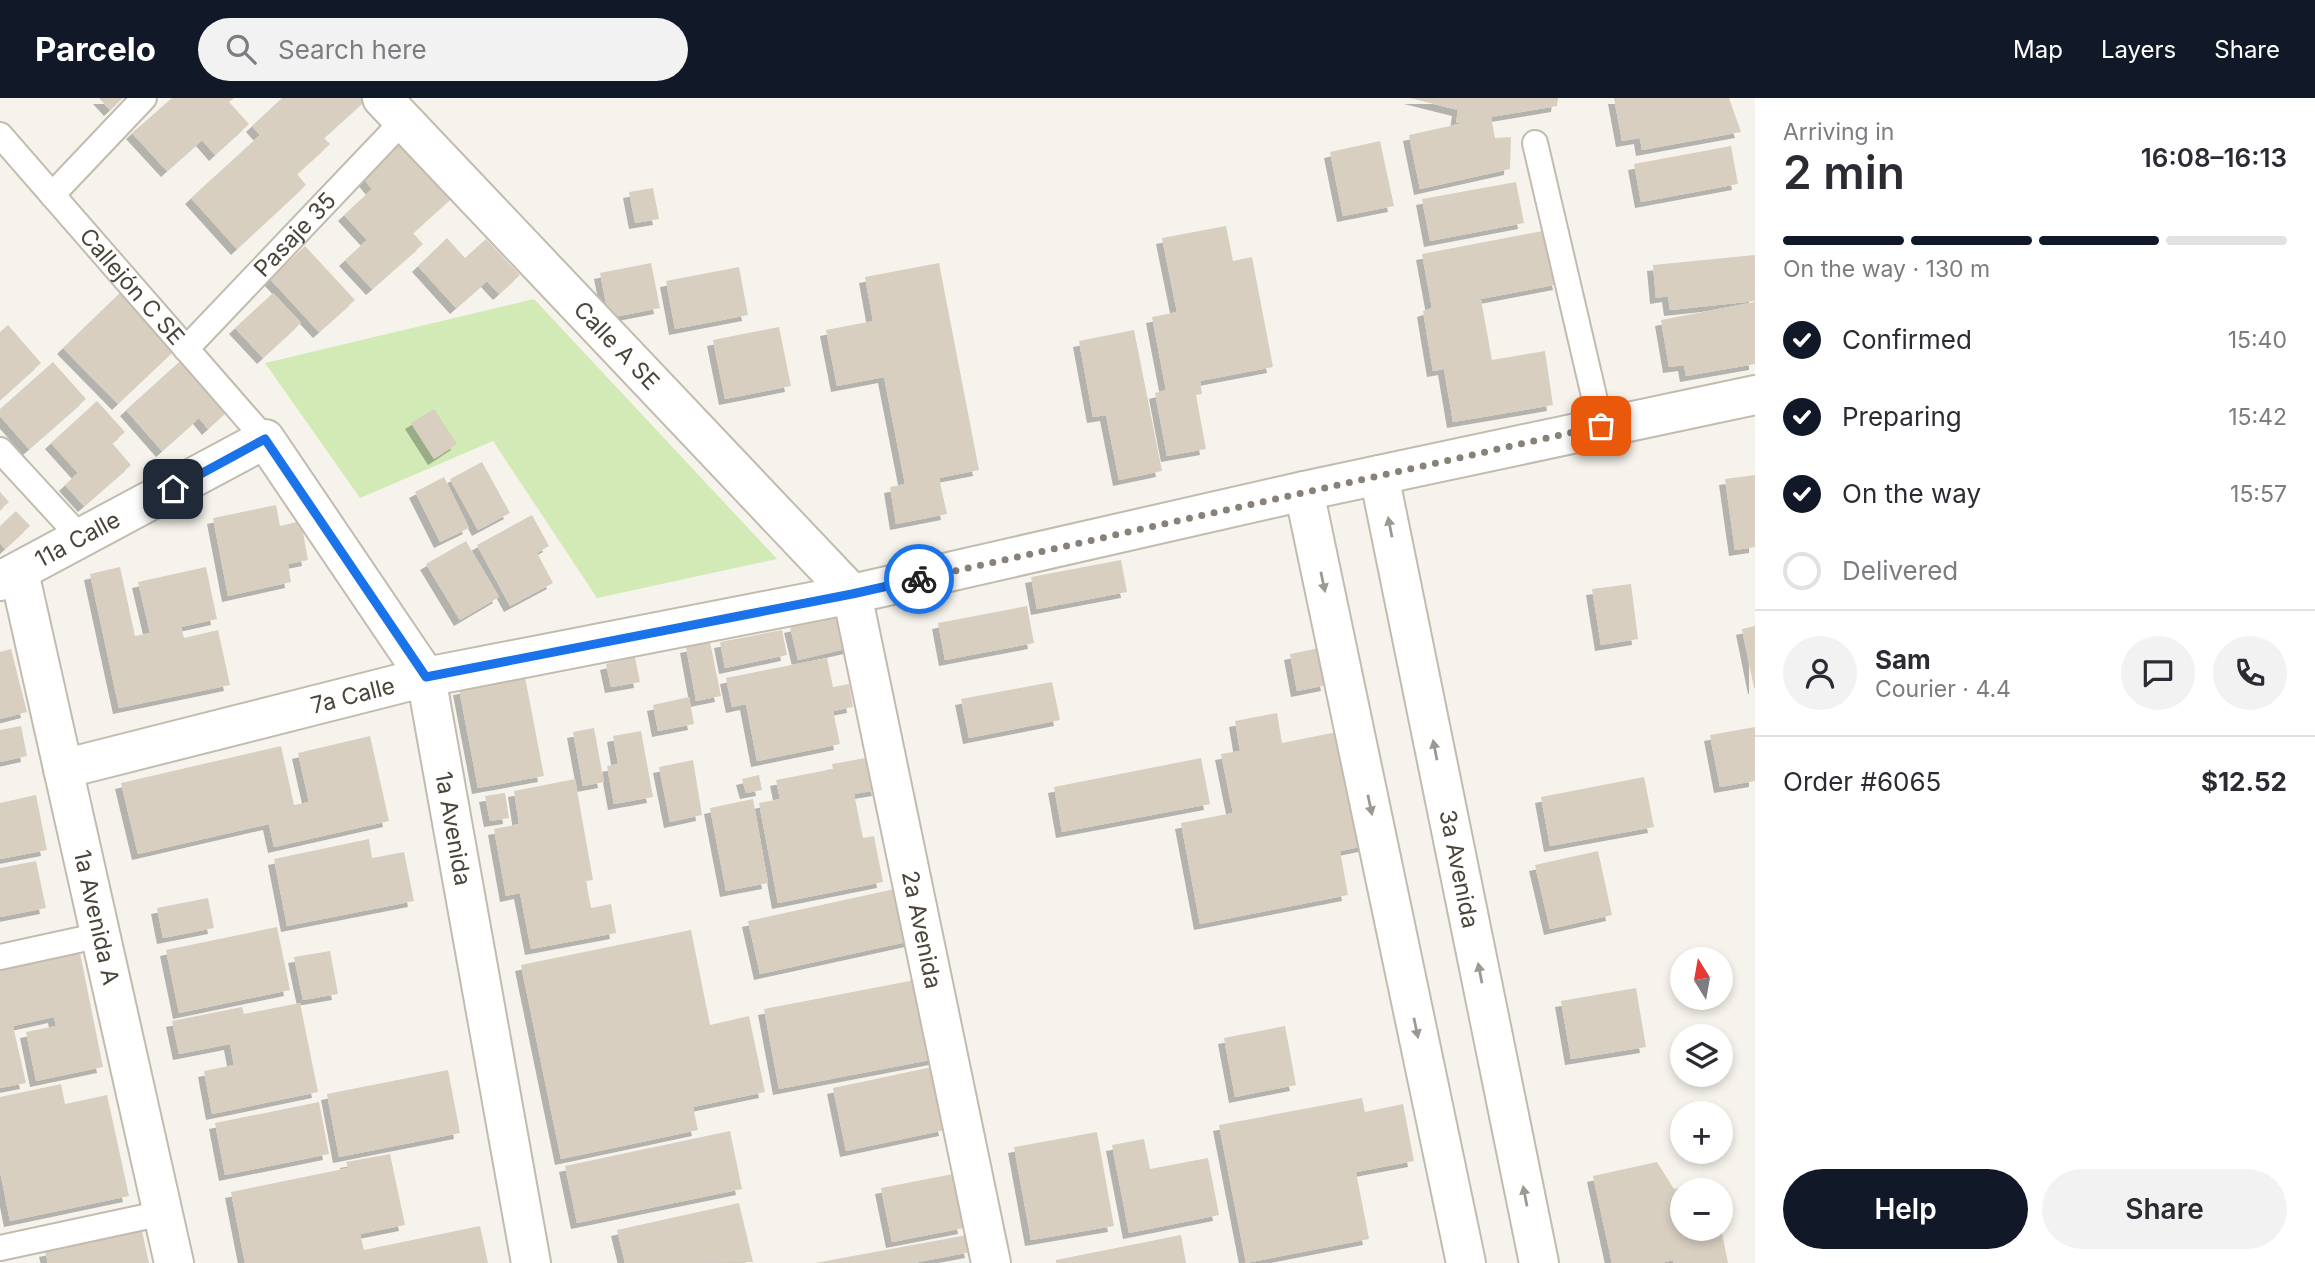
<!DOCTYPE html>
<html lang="en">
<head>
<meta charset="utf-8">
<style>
	body { margin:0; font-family:Inter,sans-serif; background:#f2f2f3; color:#2b2b33; height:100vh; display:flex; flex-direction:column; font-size:26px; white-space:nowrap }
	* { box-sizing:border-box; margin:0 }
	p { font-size:23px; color:#7c7c81 }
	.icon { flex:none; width:38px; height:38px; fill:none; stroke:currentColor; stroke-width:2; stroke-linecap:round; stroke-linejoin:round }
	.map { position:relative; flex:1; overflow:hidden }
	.drawer { display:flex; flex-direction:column; background:#fff; width:560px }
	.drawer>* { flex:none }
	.needle { width:46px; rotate:349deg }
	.fabs { position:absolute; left:1670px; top:849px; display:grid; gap:14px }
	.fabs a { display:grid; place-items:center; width:63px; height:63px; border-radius:50%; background:#fff; box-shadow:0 4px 10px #0003; font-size:35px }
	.pin { position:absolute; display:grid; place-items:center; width:60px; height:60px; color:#fff; margin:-30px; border-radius:14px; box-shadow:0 4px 10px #0006 }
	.courier { position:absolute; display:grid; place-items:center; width:70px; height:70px; margin:-35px; border:5px solid #1a73e8; border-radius:50%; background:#fff; color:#222; box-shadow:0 2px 9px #0007 }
	.summary em { font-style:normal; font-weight:600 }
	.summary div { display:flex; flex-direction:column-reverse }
	.summary { display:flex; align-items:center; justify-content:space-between; height:119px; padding:0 28px }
	h1 { font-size:46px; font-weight:600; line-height:52px }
	.bar { display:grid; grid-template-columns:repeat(4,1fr); gap:10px 7px; align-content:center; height:84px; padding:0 28px }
	.bar i { height:9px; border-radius:5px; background:#e1e1e2 }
	.bar .on { background:#111827 }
	.bar p { grid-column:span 4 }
	.line { display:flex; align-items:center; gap:18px; padding:0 28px; border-top:2px solid #e1e1e2 }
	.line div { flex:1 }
	.round { display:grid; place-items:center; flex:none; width:74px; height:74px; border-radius:37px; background:#f2f2f3 }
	ol { padding:0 28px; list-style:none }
	li { display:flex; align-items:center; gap:21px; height:77px }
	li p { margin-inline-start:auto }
	li .icon { padding:7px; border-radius:50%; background:#111827; color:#fff; stroke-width:4 }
	li:last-child { color:#7c7c81 }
	li i { width:38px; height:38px; border:4px solid #e1e1e2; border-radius:50% }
	.action { display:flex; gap:14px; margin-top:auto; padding:14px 28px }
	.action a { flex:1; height:80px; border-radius:42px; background:#111827; color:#fff; font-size:28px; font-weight:600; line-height:80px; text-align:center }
	.action a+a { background:#f2f2f3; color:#2b2b33 }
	header { display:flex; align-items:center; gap:42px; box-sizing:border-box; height:98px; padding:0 35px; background:#111827; color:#fff }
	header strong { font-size:33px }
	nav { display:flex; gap:38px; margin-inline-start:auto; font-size:24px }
	.search { width:490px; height:63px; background:#f2f2f3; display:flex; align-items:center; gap:18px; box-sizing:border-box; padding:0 24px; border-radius:38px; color:#7c7c81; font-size:26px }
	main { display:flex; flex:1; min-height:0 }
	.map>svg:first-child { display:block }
	.green { fill:#d2eab5 }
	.building { fill:#d8cfc1; filter:url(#shadow) }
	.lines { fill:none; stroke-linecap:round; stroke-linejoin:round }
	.service-casing { stroke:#c2bbae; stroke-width:28 }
	.minor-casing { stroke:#c2bbae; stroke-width:42 }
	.service { stroke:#fff; stroke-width:24 }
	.minor { stroke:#fff; stroke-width:38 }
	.oneway { fill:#9c9892 }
	.done { stroke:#878178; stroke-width:7; stroke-dasharray:0 12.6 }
	.route { stroke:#1a73e8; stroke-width:9 }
	.labels { text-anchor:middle; stroke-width:5; stroke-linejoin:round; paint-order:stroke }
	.street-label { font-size:23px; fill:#4b4439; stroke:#fff }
</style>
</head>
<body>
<header>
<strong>Parcelo</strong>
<div class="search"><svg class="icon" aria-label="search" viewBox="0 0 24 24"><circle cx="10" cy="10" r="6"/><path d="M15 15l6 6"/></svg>Search here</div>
<nav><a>Map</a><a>Layers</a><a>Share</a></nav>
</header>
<main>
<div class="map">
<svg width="1755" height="1165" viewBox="0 0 1755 1165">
	<defs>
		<filter id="shadow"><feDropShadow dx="-6" dy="6" stdDeviation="0" flood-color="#0004"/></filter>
	</defs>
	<rect width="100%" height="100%" fill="#f6f3ec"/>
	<path class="green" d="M534,201L777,461L597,500L493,343L360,400L265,265Z"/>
	<path class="building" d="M99,0H123L110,12Z
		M172,0H234L229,4L249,26L215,57L202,42L167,73L132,35Z
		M282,0H368L324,40L330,46L297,76L306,87L237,151L191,100L260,37L252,28Z
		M1410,0H1558L1557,8L1491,19L1495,40L1511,39L1510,71L1420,91L1409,37L1477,22L1456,25L1458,12Z
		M1614,0H1729L1741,34L1642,52L1640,40L1622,43Z
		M405,42L456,96L413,135L423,146L372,191L345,162L367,142L344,117L372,91L363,80Z
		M1380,43L1394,108L1343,118L1330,54Z
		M1731,48L1738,86L1641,104L1634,66Z
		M1516,84L1524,125L1430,143L1422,101Z
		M653,90L659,121L635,125L629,94Z
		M1226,128L1233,163L1252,159L1273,269L1200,283L1202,296L1196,297L1206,351L1167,358L1155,295L1166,292L1152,219L1177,214L1162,140Z
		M1548,132L1559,186L1465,204L1481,202L1492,262L1545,253L1553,307L1453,324L1444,271L1433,273L1423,213L1432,210L1422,156Z
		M447,140L465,160L486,141L520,177L499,196L487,183L456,210L418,168Z
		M305,148L355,202L319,234L270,181Z
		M1755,157V203L1670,212L1668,198L1656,200L1653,167Z
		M651,165L660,210L609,220L600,175Z
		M939,165L979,372L939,380L947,416L896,426L890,389L905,386L884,279L837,288L826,232L873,223L865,179Z
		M739,169L748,217L675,231L666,183Z
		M123,192L179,248L118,306L63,250Z
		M273,195L301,225L263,260L235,230Z
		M1755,204V266L1686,278L1684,267L1669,269L1661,222Z
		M8,227L41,265L0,302V234Z
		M779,229L791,288L725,301L713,242Z
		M1134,232L1162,373L1119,382L1106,317L1093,319L1079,243Z
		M188,256L234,307L208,331L199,320L162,353L126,312Z
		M53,264L86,301L29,351L0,318V311Z
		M97,303L125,334L112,345L131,367L84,408L65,387L78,375L51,345Z
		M434,311L457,346L434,361L411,325Z
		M482,364L510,415L478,432L450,381Z
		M1755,377V449L1735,452L1725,381Z
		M444,379L469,430L440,444L415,394Z
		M0,394L9,404L0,412Z
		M276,407L280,428L301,423L308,462L288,466L291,484L228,498L213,420Z
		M16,413L30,428L5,451L0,445V428Z
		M532,417L549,448L537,455L553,485L510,508L477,447Z
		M466,443L499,499L460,522L426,466Z
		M1121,462L1127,494L1037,511L1031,479Z
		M120,469L135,538L150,535L138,484L206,469L217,521L181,529L184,540L218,532L230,587L119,610L90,476Z
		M1631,486L1638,541L1601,547L1592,491Z
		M1027,508L1034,545L945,562L938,525Z
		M850,515L858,548L798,562L790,529Z
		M1755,528V590H1754L1742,531Z
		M782,532L787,557L725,570L720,544Z
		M710,544L721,598L696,603L686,549Z
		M1319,550L1327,587L1297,593L1290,556Z
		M11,551L27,614L0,621V554Z
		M635,559L640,584L611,589L606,566Z
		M827,560L833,589L849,586L853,609L833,613L840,646L757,663L746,606L732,609L726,580Z
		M525,579L544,678L478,690L459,591Z
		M1052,584L1060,622L969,640L961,601Z
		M689,599L694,626L658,633L653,607Z
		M1277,615L1282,645L1352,631L1374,746L1340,753L1348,797L1200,826L1181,725L1233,715L1221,656L1240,653L1235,623Z
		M21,628L27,658L0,664V632Z
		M1755,629V683L1720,689L1710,637Z
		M594,630L604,684L583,688L573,634Z
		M641,633L653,699L614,706L607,668L618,666L613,638Z
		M370,638L389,723L274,749L269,726L138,756L121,685L281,648L294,707L309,704L298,655Z
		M871,659L878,692L854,696L863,740L874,738L883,784L778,805L759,705L780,701L776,682L833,671L832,666Z
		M1201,660L1210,706L1062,734L1054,689Z
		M693,662L702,717L670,724L659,669Z
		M759,677L762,692L746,695L742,681Z
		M1644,679L1654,729L1550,748L1541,699Z
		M575,681L593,782L586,783L591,810L611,806L616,835L531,851L520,795L506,798L494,731L519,726L514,693Z
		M505,695L509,720L490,723L485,698Z
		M36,697L47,752L0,761V705Z
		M753,701L768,785L726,793L710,710Z
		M369,741L372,760L404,754L414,803L287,828L274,761Z
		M1598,753L1612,817L1550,831L1535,767Z
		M36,763L46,810L0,819V770Z
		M899,790L911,843L760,876L748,823Z
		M208,800L214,830L163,840L157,810Z
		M277,829L290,892L179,915L166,852Z
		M691,832L710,927L749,918L765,994L693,1009L698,1032L561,1061L521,867Z
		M79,850L103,969L36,983L26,934L56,928L54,919L13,928L26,985L0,990V872L43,863L42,858Z
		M330,853L338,896L303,902L294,859Z
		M920,881L935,961L779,991L764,911Z
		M1636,890L1646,949L1571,961L1561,903Z
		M300,905L318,994L212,1016L204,973L234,967L230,946L179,956L172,923L242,909L244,916Z
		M1285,928L1296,987L1235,999L1224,940Z
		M932,969L945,1032L846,1053L833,990Z
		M448,972L460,1035L339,1059L327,996Z
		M61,986L65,1006L107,997L129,1098L10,1123L0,1073V999Z
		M1362,1000L1365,1014L1403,1006L1414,1063L1356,1074L1369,1141L1246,1165L1219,1027Z
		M319,1004L329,1056L225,1077L215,1025Z
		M730,1033L742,1091L577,1125L565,1068Z
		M1097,1034L1114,1128L1031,1142L1014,1049Z
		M1144,1041L1150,1071L1208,1060L1219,1117L1129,1135L1112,1047Z
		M390,1056L405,1127L360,1136L364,1152L480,1128L488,1165H245L231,1094L348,1070L346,1064Z
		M1657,1064L1674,1091L1691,1087L1692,1092H1682V1130H1721L1728,1165H1674L1673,1162L1661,1165H1612L1593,1078Z
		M953,1076L964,1130L892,1144L881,1090Z
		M739,1105L753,1164L625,1165L617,1132Z
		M142,1133L149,1165H48L45,1153Z
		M967,1137L971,1154L913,1165H815Z
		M1181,1137L1186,1165H1056V1162Z"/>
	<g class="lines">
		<g class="service-casing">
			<g id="service">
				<path id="s1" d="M0,37L265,341"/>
				<path d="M1535,45L1601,328"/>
				<path d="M52,97L144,0"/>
				<path id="s2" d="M186,251L403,23"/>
				<path d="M0,352L81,440"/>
				<path d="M0,859L101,837"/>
				<path d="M0,1150L163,1115"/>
			</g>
		</g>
		<g class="minor-casing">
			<g id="minor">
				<path id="s3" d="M382,0L852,496L991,1165"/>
				<path id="s4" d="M1379,377L1539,1165"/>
				<path d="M1304,393L1466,1165"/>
				<path id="s5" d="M19,474L174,1165"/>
				<path id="s6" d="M0,483L265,341L426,579L531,1165"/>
				<path id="s7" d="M63,671L426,579L852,496L1304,393L1755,297"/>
			</g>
		</g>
		<use href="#service" class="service"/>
		<use href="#minor" class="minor"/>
	</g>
	<defs><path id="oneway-solid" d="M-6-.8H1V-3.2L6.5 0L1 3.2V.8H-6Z" transform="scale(1.75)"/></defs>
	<g class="oneway">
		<use href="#oneway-solid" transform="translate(1390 429) rotate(-101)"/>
		<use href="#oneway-solid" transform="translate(1323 484) rotate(78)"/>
		<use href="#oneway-solid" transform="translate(1435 652) rotate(-101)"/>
		<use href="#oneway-solid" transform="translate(1370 707) rotate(78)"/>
		<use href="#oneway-solid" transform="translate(1480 875) rotate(-101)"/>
		<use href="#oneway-solid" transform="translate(1416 930) rotate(78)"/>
		<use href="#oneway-solid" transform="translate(1525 1098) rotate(-101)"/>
	</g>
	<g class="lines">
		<path class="done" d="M919,481L1601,328"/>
		<path class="route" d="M173,391L265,341L426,579L852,496L919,481"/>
	</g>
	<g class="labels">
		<g class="street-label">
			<text dy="8" stroke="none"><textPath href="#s2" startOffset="158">Pasaje 35</textPath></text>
			<text dy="8" stroke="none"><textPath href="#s1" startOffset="201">Callejón C SE</textPath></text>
			<text dy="8" stroke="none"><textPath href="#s3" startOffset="341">Calle A SE</textPath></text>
			<text dy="8" stroke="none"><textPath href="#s6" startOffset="88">11a Calle</textPath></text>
			<text dy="8" stroke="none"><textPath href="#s7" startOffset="299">7a Calle</textPath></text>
			<text dy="8" stroke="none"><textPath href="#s6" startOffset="742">1a Avenida</textPath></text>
			<text dy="8" stroke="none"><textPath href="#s4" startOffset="402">3a Avenida</textPath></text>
			<text dy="8" stroke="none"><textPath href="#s5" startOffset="354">1a Avenida A</textPath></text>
			<text dy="8" stroke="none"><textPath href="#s3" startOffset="1026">2a Avenida</textPath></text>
		</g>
	</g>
</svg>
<div class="fabs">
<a><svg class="needle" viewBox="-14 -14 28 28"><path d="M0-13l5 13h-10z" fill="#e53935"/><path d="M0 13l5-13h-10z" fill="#7c7c81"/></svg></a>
<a><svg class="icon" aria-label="layers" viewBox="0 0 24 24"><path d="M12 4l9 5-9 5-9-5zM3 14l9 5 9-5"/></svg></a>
<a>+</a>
<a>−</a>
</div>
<div class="pin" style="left:1601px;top:328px;background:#ea580c"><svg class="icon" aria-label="bag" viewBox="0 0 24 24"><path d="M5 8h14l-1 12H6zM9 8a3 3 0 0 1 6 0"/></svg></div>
<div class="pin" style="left:173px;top:391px;background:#1f2937"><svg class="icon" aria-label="home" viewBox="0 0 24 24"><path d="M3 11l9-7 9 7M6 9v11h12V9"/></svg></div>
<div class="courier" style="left:919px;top:481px"><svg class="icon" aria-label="bike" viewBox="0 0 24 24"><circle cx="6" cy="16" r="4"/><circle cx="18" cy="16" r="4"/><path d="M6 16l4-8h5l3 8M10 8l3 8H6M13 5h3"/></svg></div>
</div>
<section class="drawer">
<div class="summary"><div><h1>2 min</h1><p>Arriving in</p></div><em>16:08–16:13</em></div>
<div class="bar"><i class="on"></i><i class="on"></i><i class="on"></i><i></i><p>On the way · 130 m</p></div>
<ol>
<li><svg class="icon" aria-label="check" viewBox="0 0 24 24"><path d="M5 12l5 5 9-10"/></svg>Confirmed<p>15:40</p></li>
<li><svg class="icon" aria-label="check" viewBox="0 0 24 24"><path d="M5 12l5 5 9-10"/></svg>Preparing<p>15:42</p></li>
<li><svg class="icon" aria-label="check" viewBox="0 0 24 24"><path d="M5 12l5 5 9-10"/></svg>On the way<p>15:57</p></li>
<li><i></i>Delivered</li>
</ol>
<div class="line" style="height:126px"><a class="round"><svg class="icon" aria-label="person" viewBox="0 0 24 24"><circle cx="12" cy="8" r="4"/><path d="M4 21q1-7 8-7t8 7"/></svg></a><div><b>Sam</b><p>Courier · 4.4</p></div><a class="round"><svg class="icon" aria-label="chat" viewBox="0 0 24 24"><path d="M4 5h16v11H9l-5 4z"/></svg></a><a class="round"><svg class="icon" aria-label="phone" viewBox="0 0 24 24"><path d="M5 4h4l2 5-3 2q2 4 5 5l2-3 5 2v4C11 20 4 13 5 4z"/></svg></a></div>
<div class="line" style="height:91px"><div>Order #6065</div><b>$12.52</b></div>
<div class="action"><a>Help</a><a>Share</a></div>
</section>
</main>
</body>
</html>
